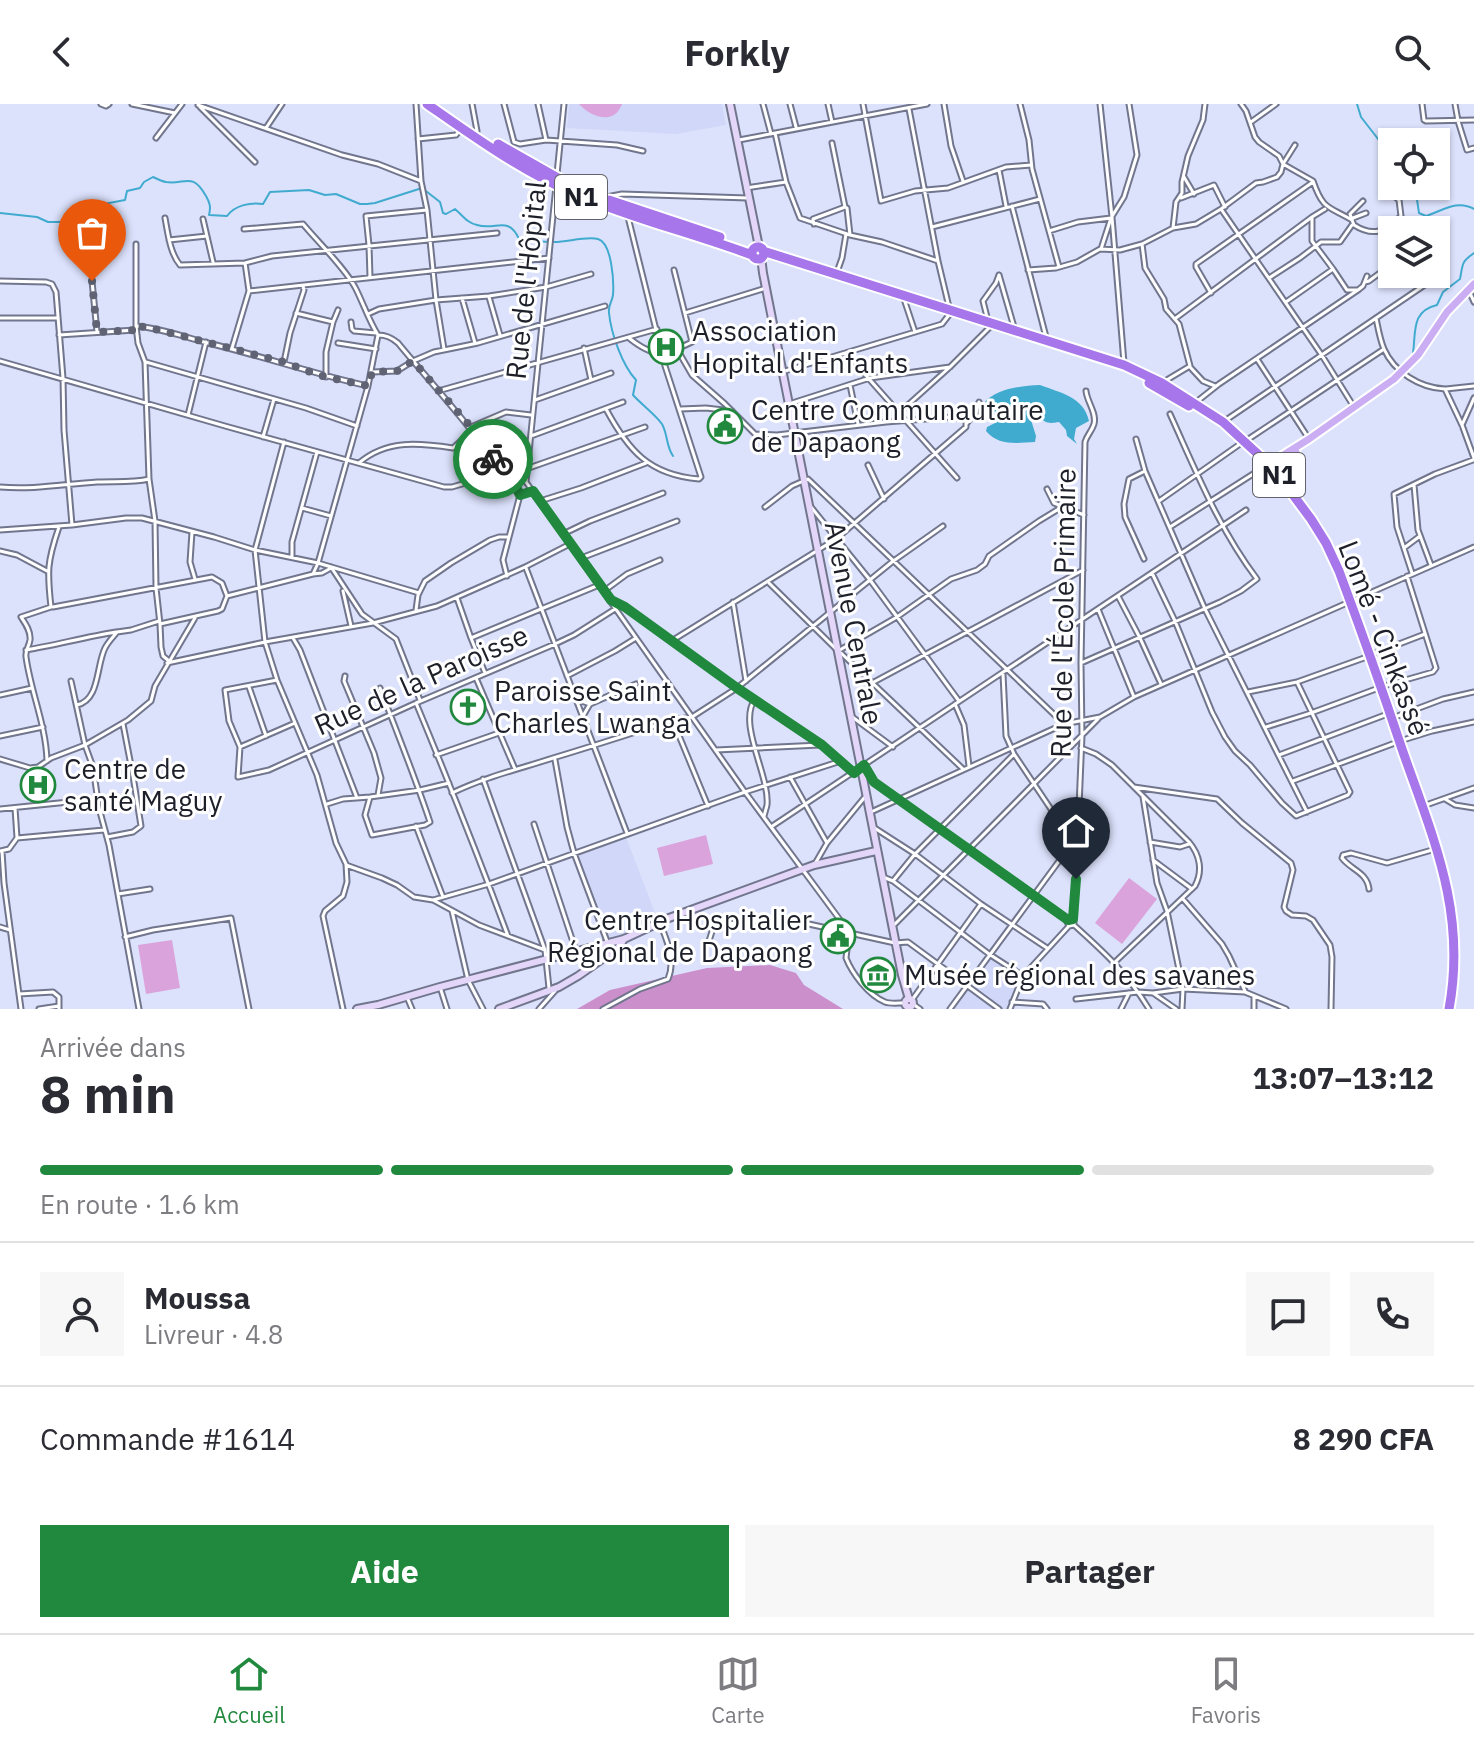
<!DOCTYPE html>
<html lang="fr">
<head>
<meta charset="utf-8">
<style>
	body { margin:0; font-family:"IBM Plex Sans",sans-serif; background:#f7f7f7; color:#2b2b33; height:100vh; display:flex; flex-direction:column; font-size:30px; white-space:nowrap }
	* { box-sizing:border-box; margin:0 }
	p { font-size:26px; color:#7c7c81 }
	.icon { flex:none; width:44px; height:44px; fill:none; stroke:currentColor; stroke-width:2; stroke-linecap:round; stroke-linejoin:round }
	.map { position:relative; height:905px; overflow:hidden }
	.side { display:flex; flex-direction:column; background:#fff; flex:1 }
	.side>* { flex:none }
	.tools { position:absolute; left:1378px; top:24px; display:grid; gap:16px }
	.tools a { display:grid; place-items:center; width:72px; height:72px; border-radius:0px; background:#fff; box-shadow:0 2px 6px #0004; font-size:40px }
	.pin { position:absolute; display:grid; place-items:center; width:68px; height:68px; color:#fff; margin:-82px -34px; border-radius:50% 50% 50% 0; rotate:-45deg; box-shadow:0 0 8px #0007 }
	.pin .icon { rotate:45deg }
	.courier { position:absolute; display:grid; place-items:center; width:80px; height:80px; margin:-40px; border:6px solid #21893e; border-radius:50%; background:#fff; color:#222; box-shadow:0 2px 10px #0007 }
	.overview em { font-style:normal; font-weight:700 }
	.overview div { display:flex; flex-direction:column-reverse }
	.overview { display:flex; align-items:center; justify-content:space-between; height:136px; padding:0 40px }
	h1 { font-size:52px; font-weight:700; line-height:60px }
	.bar { display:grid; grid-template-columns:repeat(4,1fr); gap:12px 8px; align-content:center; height:96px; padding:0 40px }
	.bar i { height:10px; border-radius:6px; background:#e1e1e2 }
	.bar .active { background:#21893e }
	.bar p { grid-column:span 4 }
	.line { display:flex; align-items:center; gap:20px; padding:0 40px; border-top:2px solid #e1e1e2 }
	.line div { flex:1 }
	.round { display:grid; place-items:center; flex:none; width:84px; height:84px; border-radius:0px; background:#f7f7f7 }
	.button { display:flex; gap:16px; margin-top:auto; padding:16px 40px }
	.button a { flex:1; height:92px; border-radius:0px; background:#21893e; color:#fff; font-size:32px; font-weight:700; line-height:92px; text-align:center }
	.button a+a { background:#f7f7f7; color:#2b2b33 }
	header { display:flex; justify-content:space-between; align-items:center; height:104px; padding:0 40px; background:#fff; font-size:36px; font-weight:700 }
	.menu { display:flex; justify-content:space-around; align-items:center; height:112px; border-top:2px solid #e1e1e2; background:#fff; font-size:22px; color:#7c7c81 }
	.menu a { display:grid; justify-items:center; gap:4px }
	.menu .active { color:#21893e }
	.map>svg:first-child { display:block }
	.built { fill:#d0d7f8 }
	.green { fill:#daa3db }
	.forest { fill:#cb8fcc }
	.water { fill:#41abcf }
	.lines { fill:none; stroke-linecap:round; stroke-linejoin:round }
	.stream { stroke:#41abcf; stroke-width:2 }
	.street-casing { stroke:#71768d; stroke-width:7 }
	.secondary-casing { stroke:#71768d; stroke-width:10 }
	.primary-casing { stroke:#fff; stroke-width:11 }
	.highway-casing { stroke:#fff; stroke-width:13 }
	.street { stroke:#fff; stroke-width:3 }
	.secondary { stroke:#e4d6f9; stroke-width:6 }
	.primary { stroke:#caadf2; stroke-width:7 }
	.highway { stroke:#a676ea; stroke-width:9 }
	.done { stroke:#606373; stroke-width:8; stroke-dasharray:0 14.4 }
	.route { stroke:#21893e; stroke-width:10 }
	.labels { text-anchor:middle; stroke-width:6; stroke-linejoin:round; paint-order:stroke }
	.shield { fill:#fff; stroke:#616269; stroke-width:2 }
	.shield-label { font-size:26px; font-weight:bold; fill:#1d1f29 }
	.street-label { font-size:28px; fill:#1d1f29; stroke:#fff }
	.poi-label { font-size:28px; fill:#1d1f29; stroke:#fff; text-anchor:start }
</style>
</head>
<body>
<header><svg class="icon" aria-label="back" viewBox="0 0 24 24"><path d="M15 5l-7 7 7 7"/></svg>Forkly<svg class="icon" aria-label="search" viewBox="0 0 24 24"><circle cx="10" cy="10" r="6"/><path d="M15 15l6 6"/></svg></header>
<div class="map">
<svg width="1474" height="905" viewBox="0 0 1474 905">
	<rect width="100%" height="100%" fill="#dce2fc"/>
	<path class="built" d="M569,0H722L726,21L676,30L567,24Z
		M626,733L658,817L610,836L578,750Z
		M989,850L1022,872L1009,905H950Z"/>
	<path class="green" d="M579,0H622C614,22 591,13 579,0Z
		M706,731L713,760L664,772L657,744Z
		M1129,774L1157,795L1122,840L1095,819Z
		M172,836L180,884L146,890L138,841Z"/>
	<path class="forest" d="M770,861L796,869L804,881L843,905H577L610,886L707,864Z"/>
	<path class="water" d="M1040,281C1061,289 1084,293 1089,317L1076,324L1074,335L1077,340L1067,332L1066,326L1059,318C1048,320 1045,319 1037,311L1031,316L1036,332L1035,338C1017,339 998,342 986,327L987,323L997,318L994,310L990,308L988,301L984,299C997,284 1021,282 1040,281Z"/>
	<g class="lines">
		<path class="stream" d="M1357,0L1361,13L1392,53
			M1415,82L1419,109L1426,112C1442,107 1457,95 1474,105
			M0,109L37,113L48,118H62L74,116L88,103L125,96L127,87L140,84L144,78L153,73C157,75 161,77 166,78C185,81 192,67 206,92C210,99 211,103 209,111L227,112C235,101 251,98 263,100L270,88L309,86L325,91L336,90L360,100H367L375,99L422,84L440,98L443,109L446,110L455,105C462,111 467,119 477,121C496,127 508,111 519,135C530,137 543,138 555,138C567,138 587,132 598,135C612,139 614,178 613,191C612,198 608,201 609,209C611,229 622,261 636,276L633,291C642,301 655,310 662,320C668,331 666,342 673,352
			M1413,249C1416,228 1411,207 1437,201L1443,188L1460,175C1463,160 1461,158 1474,149"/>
		<g class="street-casing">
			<path id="street" d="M101,0L106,2L109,0
				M132,0L175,9
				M416,0L421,77L427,106L436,196L444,245
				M472,0L477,27
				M504,0L514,38L520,40L546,36
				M538,0L546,36L617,41L643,47
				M763,0L771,30
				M790,0L796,23
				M828,0L832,18
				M863,0L881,97L915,87L948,84L1006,63L1031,61
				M944,0L951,42L963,77
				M1020,0L1029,36L1032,65L1059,163
				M1100,0L1112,113L1124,259
				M1241,0L1246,7L1255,33L1259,38L1279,52L1283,60L1313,77C1323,106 1328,102 1352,116L1354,121C1373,133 1385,128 1401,112L1399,96L1389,88
				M1422,0L1424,16L1426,17L1474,16
				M1455,0L1458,17L1467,46L1474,44
				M198,1L342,51L378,60L421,77
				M200,3L255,58
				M909,5L938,157L949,203
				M1251,18L1276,0
				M266,24L282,0
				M775,29L786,78L800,114L850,131L882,138L938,157
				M156,34L182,0
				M418,35L456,31L460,26
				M739,36L927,0
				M832,39L845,103L847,104L850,131
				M999,66L1006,102
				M557,70L564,0
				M1184,73L1194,90
				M556,82L526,378L745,688L849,828
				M746,84L786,78
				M601,94L622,90L748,94
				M1181,94L1214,81L1225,103
				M1012,102L1046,233
				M1221,105L1321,250L1354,303
				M1351,113L1350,110L1363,97
				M165,114C168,130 170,149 180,161L245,159L272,152L497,129
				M203,115L213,158
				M1352,116L1353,114L1366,109
				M814,120L813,115L845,103
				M932,123L1040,95
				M1173,124L1196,120L1221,105L1256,79L1263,78L1277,73L1281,68L1283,60L1295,41
				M244,125L303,120C318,138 346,165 356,185C363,199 370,219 378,231C386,231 391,233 398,239C431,279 467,318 498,361C505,371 515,380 520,391L503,456L507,472
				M1381,126L1392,139
				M1049,127L1078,118L1111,114
				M169,136L207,132
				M1101,145L1111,114L1124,93L1137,51L1129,0
				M1333,165L1347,186H1358
				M1028,166L1056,164L1077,158L1100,145L1120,146L1142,140
				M837,168L842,154L846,130
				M999,171L1014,223
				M370,173L369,141L366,112L427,106
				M1269,174L1300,154L1321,138H1340L1352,121
				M0,177L46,178L52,180L56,188L63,274L64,326L72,421
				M92,177L97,228
				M1365,178L1369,177L1392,160
				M249,187L549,154
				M1211,189L1196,163V160L1313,78
				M1470,189L1474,198
				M489,193L500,231
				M462,194L475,239
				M905,198L915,228
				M1286,198L1333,165L1312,137V113L1325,105
				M296,209L333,218L338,206
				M685,209L766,184
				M368,210L379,205L436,196L489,192L546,183L591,170
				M987,213L983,197L996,179L999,171
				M0,214H58
				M1176,214L1312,113
				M1376,214C1378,224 1380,236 1384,245C1394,268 1420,284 1445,285L1462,321L1474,354
				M351,218L352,225L354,227L376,229
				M136,222C161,224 184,233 208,239C262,252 314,270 368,282
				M59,231L135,226
				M629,234C654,254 663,252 692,238L674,166
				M338,239L376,245
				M232,244L249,187L245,159
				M584,244L591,276
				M846,249L957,374
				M1257,255L1309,335
				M0,257L225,322L444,383H452L503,368
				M146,258L306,304L357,322
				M284,258L290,229L304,186L303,182
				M1190,263L1203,277L1215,282
				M785,267L942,220L949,211
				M372,268L397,267L413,257L434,248L478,239L605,202
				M326,273V248L333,218
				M1165,277L1190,262L1179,220L1166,205L1164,195L1145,164L1142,140L1173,124L1176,98L1182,89V78L1188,52L1203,16L1205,0
				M850,281L858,320
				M1446,285L1474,282
				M438,287L657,225
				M535,296L611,269
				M1195,299L1219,280L1358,186L1363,182L1367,172
				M789,300L870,274L950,263
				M606,305C628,346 649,371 699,375L701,373L665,262L628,113
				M680,305L706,304L732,307
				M900,308L950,263L989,224
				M188,311L206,238
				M1226,316L1432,176L1446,169L1439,154L1436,152
				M967,319L976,308L979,298
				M1462,321L1474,294
				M471,323L506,308L531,311
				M531,332L623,298
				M263,333L274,295
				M1136,335L1145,367L1205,505L1307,708
				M1247,336L1384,245
				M284,338L255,446L265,538L277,576L317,671L336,739L346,760L347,778L343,792L325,807L323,812L343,905
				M359,359C387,335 420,339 453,344L465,333L476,330
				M868,361L884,395
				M526,365L645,323
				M149,375L155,417L156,484L160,520L161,543L163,552L169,557
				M1414,381L1418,426L1431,461
				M0,383C32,386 65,380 97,378C114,377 132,379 149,375L145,258L138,239L136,222V140
				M1047,385L1054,399L1084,411
				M540,397L581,384L646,359
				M1159,397L1240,340
				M765,403L792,382L808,375L1064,620
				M811,403L870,476L959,597
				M302,404L331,412
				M1170,423L1264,363
				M0,426L72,421L126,414H142L214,433L255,446L318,459L419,489
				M192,428L190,458L195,475
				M563,430L590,417L663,389
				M1404,444L1420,432
				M0,447L17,451L47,467
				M292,453V438L317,348
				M581,454L677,417
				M1144,455L1125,413L1124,400L1129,375L1145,367
				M331,463L362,510L396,535L420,596
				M526,464L627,729
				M1152,469L1175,517L1212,608L1225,633L1235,647L1250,661L1282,699L1296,712L1348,691L1350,688L1297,578
				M1412,469L1397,423L1394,390L1435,370L1473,356
				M313,470L322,469L331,464
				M769,479L835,544
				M343,487L351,522
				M604,487L627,470L660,456
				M1118,492L1140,534L1161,580
				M457,494L471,534L485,569
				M613,497L625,503L737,584L822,641L854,669
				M733,498L746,577
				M53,503L212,473L222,479L227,492
				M1098,505L1134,593
				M416,506L418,491L425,477L451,459L490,436L499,433H509
				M160,520L218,507L222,505L227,492L313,470L318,459L368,282L378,231
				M293,534L300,546L357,694
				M471,534L599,481
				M673,536L836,435L966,323V316L952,313L886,318L777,331L755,330L725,300L692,271L677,245
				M26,546C56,541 85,533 116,528
				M838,547L897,513L951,475L977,466L985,460L989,452L1039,417L1062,403
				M841,549L963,665
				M1373,550L1425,530
				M167,559L265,538L373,519L437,502L525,463L570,440
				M1081,559L1220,498L1241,487L1257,475C1219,425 1196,367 1170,310
				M1003,570L1006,632L1014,650L1073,738
				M345,572L344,577L374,649L381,674L378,691
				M567,572L615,547L636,534
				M476,574L515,665
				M277,576L225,586L229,617L240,643L238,673L269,666L416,599L555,540L574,531L615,505
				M71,577L85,641L93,663L99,704L109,741L139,905
				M872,579L1083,466
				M1384,582L1433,568L1436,564L1407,472
				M249,583L266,632
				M1248,588L1297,578L1364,554
				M0,591L32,584
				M576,595L590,600
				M755,595C737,620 770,672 767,701C767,702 764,711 764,713
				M416,599C448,676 479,754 508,832
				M955,600L964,621L969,662
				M77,601C100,596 96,562 105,544C108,538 113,533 117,528L131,526L159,517
				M583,612L590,600L636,580
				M851,612L893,643
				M1395,613L1443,595L1474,588
				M673,617L708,702
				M1266,623L1311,609L1376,585
				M0,632L43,623
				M1403,636L1432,627L1474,618
				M240,643L295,619
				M1081,644L1096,650L1112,661L1189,738C1200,751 1203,767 1195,782L1115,858
				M716,646L820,641
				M436,651L499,629
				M1279,651L1385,611
				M0,655L30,664L38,663L51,654L85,641L128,616L151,597L155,582L195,514
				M555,656L567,723L574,749L608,840
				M47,657C46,621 31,589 26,553C25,546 29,543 30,536C31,527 25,519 21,513L51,503C47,467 47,458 59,423
				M864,661L874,678L1068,816
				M790,673L827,739
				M483,675L545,846L549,884
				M1293,677L1395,639
				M1134,683L1217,695L1242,719L1291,759L1293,766L1284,803L1286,807L1292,811L1306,812L1313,816L1330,841L1332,853L1331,905
				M452,689C485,673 519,665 553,654C593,642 633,629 673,616L692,613L737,584L892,458L943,422
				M370,693L365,711L372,731L425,721L430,718C415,673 397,628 380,584
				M1143,693L1157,779L1167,807L1183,885L1182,905
				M1445,695L1455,701L1474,704
				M327,700L343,695L370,693L420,686L449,679
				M1426,701L1474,684
				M0,705L98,695
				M871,708L1064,620L1100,613L1134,593L1474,443
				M534,720L576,847
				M416,722L443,793
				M771,723L1246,406
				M873,723L915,750L981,800L1047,844
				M107,733L133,728L141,722L133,672L123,620
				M17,734L104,726
				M1150,738L1180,743L1189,740
				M0,747L9,745L17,734L15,704
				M2,747L4,779L21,905
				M1153,756L1192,785
				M816,758L827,739L864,694
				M346,761L382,774L397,781L414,793L433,796L479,821L545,846
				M883,773L893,777L989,850L1023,872
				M893,777L915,750L1014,650
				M1369,785C1367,768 1351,766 1342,754L1343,751L1351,749L1387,759L1432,746
				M118,790L150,785
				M1183,795L1222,840L1229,852L1245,887
				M433,796L489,780L745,688L841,657
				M452,807L468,876L483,905
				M1073,815L1075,797L1082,632L1081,559L1085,338C1087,331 1092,327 1094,320C1097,309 1087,298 1086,287
				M895,820L1098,615
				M1074,821C1105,849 1127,869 1149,905
				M0,823L10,826
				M849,828L846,854C852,869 868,891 885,898C890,900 898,899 904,899
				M125,833L153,826L231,814L249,905
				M709,837L714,821L786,815L895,839L908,838L999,905
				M440,883L447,905
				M1153,889L1183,885L1245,888L1286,905
				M19,890L53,888L59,893V905
				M407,893L412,905
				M1254,893V905
				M1076,895L1138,888L1153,889L1176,905
				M912,896L981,800
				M1012,898L1043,900L1047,905
				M913,900L920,905
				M39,905L59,902
				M539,905L555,887
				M603,905L640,885L668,875C676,856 667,837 660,819
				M950,905L1076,734
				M1010,905L1023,872L1069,822L1074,821V815L1068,816L1067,818L1069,822
				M1121,905L1129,889"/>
		</g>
		<g class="secondary-casing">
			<path id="secondary" d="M730,0L759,143
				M761,153L763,169L902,871L909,895
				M905 899a4 4 0 1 1 8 0a4 4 0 1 1-8 0Z
				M357,905L378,901L440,883L624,835L669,814L814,761L876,747
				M499,905L559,883L578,872L618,844L624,835"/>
		</g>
		<g class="primary-casing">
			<path id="primary" d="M1264,363L1309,335L1394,275L1418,251L1447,208L1474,180
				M1268,367L1296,348"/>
		</g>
		<g class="highway-casing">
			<path id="highway" d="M427,0C473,32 520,66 573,89C630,114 693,129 752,151
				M498,40L572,82
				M609,96L720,133
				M752 149a6 6 0 1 1 12 0a6 6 0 1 1-12 0Z
				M763,147L1124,261L1162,279L1223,318L1273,364L1311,415L1326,439L1339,467C1361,526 1382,585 1402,645C1433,734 1467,808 1449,905
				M1149,279L1189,302"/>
		</g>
		<use href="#street" class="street"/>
		<use href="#secondary" class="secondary"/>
		<use href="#primary" class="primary"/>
		<use href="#highway" class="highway"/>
	</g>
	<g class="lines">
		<path class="done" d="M92,177L97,228L136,226V222L151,224L284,258L318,271L368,282L372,268L397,267L413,257L471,323L493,355"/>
		<path class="route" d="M493,355L517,385L520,391L533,387L611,496L625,503L737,584L822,641L854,669L864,661L874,678L1068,816L1073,815L1076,775"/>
	</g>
	<defs>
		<g id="hospital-ring" transform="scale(1.8)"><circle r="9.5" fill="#fff" stroke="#21893e" stroke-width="1.5"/><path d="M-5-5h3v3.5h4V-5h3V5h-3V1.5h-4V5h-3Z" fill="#21893e"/></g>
		<g id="civic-ring" transform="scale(1.8)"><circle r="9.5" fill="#fff" stroke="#21893e" stroke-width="1.5"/><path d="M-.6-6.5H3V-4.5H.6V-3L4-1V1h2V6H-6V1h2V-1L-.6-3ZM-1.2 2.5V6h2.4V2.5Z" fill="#21893e"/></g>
		<g id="church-ring" transform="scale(1.8)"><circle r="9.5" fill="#fff" stroke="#21893e" stroke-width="1.5"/><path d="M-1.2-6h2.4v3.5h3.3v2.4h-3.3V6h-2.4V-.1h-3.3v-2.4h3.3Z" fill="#21893e"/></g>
		<g id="museum-ring" transform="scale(1.8)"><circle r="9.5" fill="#fff" stroke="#21893e" stroke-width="1.5"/><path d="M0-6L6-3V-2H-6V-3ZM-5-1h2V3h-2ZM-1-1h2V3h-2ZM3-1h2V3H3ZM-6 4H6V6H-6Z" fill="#21893e"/></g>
	</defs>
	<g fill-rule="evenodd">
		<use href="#hospital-ring" x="666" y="243"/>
		<use href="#civic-ring" x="725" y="322"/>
		<use href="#church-ring" x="468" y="603"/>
		<use href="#hospital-ring" x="38" y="681"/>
		<use href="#civic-ring" x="838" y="832"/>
		<use href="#museum-ring" x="878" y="871"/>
	</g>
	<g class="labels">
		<g class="shield">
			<rect x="555" y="71" width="52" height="44" rx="6"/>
			<rect x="1253" y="349" width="52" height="44" rx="6"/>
		</g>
		<g class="shield-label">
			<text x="581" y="102">N1</text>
			<text x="1279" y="380">N1</text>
		</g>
		<g class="street-label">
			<text transform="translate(526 176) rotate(-84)" y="10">Rue de l'Hôpital</text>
			<text transform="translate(1063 509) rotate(-89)" y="10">Rue de l'École Primaire</text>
			<text transform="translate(854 519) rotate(79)" y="10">Avenue Centrale</text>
			<text transform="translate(1384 534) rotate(69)" y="10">Lomé - Cinkassé</text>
			<text transform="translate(421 576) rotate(-24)" y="10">Rue de la Paroisse</text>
		</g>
		<g class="poi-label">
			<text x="692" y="237">Association<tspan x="692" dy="32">Hopital d'Enfants</tspan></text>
			<text x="751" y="316">Centre Communautaire<tspan x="751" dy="32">de Dapaong</tspan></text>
			<text x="494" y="597">Paroisse Saint<tspan x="494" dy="32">Charles Lwanga</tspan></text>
			<text x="64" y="675">Centre de<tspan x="64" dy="32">santé Maguy</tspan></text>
			<text x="812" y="826" text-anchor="end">Centre Hospitalier<tspan x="812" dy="32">Régional de Dapaong</tspan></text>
			<text x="904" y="881">Musée régional des savanes</text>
		</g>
	</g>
</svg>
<div class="tools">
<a><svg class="icon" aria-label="locate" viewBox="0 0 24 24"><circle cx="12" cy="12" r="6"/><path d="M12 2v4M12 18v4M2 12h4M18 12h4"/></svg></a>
<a><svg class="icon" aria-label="layers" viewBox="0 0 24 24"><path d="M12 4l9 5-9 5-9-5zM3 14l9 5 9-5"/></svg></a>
</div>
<div class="pin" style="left:92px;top:177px;background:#ea580c"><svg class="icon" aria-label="bag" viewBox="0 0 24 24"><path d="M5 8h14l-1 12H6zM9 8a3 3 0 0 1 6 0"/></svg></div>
<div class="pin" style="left:1076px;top:775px;background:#1f2937"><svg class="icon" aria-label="home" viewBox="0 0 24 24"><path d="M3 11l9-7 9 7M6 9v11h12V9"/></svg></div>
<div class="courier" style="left:493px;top:355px"><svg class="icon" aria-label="bike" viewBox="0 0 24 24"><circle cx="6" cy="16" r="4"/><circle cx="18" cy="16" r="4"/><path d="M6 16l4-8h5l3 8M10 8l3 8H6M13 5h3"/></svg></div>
</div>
<section class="side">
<div class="overview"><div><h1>8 min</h1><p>Arrivée dans</p></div><em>13:07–13:12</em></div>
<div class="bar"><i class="active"></i><i class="active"></i><i class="active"></i><i></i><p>En route · 1.6 km</p></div>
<div class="line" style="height:144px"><a class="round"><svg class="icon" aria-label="person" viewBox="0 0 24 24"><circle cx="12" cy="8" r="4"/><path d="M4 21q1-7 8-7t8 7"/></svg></a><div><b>Moussa</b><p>Livreur · 4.8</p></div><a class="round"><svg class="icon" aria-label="chat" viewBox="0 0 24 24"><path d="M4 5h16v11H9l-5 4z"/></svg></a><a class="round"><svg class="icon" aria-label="phone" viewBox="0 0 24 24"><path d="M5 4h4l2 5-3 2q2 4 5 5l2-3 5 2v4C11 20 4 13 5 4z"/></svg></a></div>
<div class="line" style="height:104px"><div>Commande #1614</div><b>8 290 CFA</b></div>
<div class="button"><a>Aide</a><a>Partager</a></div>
</section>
<nav class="menu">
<a class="active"><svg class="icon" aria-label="home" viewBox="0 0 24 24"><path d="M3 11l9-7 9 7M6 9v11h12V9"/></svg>Accueil</a>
<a><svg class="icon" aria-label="map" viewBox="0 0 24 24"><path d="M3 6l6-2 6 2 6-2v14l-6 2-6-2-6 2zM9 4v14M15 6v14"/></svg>Carte</a>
<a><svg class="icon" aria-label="saved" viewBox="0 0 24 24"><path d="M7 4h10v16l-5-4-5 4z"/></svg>Favoris</a>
</nav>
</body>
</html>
